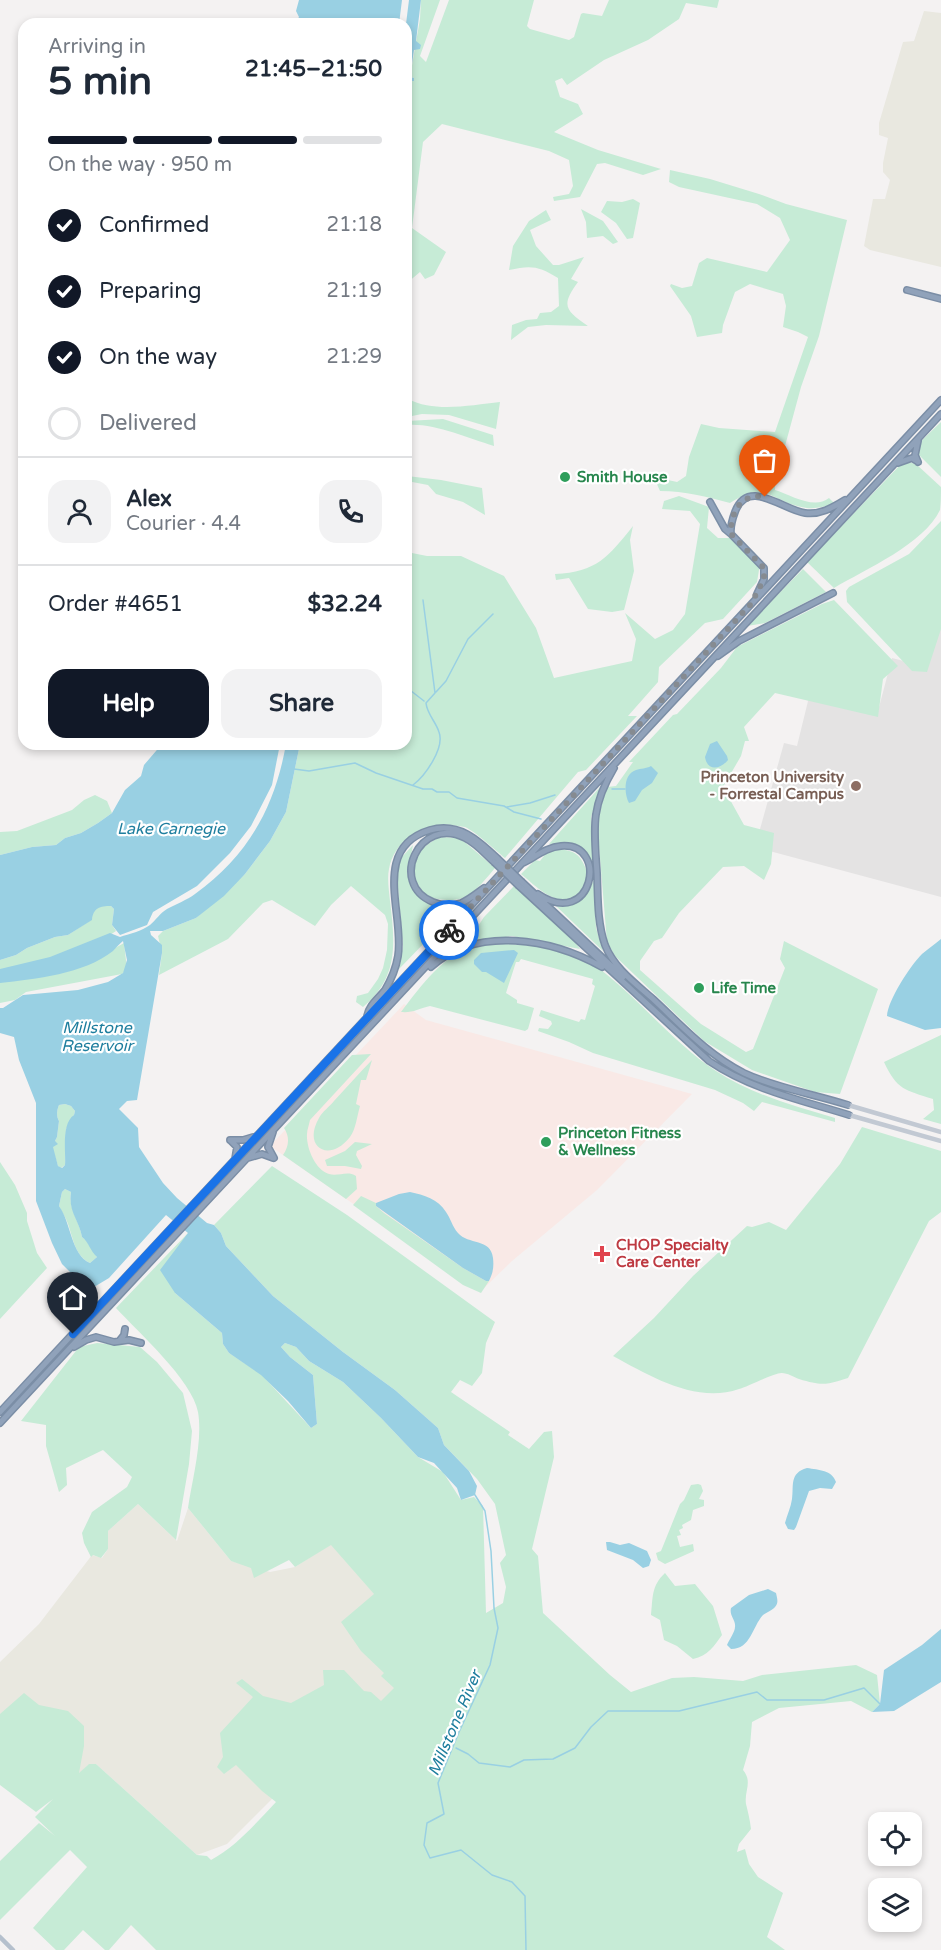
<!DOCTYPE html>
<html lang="en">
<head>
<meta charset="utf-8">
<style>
	body { margin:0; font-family:"Varela Round",sans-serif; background:#f2f2f3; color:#1f2937; height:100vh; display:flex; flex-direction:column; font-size:22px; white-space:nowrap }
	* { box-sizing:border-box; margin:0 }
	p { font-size:20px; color:#747a83 }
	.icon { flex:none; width:33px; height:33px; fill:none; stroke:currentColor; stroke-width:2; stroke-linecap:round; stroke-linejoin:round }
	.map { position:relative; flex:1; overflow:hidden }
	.details { position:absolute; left:18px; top:18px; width:394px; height:732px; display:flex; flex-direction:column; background:#fff; border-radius:18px; box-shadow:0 3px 9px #0003 }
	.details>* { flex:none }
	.controls { position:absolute; left:868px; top:1812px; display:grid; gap:12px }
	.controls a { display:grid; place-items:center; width:54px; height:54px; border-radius:12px; background:#fff; box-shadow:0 3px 9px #0003; font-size:30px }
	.pin { position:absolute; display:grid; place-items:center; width:51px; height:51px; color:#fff; margin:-62px -26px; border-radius:50% 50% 50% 0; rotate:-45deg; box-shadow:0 0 6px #0007 }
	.pin .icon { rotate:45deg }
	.courier { position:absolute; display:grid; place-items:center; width:60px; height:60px; margin:-30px; border:4px solid #1a73e8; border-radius:50%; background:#fff; color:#222; box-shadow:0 2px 8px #0007 }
	.head em { font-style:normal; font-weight:800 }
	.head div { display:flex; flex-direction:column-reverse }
	.head { display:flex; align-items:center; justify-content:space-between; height:102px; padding:0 30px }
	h1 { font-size:39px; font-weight:800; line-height:45px }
	.bar { display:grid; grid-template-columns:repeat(4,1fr); gap:9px 6px; align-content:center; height:72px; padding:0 30px }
	.bar i { height:8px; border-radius:4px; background:#e0e1e3 }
	.bar .on { background:#111827 }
	.bar p { grid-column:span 4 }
	.line { display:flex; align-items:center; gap:15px; padding:0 30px; border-top:2px solid #e0e1e3 }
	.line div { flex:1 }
	.round { display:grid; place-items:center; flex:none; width:63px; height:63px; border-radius:18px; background:#f2f2f3 }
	ol { padding:0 30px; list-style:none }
	li { display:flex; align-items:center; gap:18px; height:66px }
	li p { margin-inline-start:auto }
	li .icon { padding:6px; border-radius:50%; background:#111827; color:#fff; stroke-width:4 }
	li:last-child { color:#747a83 }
	li i { width:33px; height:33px; border:3px solid #e0e1e3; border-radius:50% }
	.button { display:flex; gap:12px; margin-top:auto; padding:12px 30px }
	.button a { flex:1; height:69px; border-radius:18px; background:#111827; color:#fff; font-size:24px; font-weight:800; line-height:69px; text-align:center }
	.button a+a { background:#f2f2f3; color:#1f2937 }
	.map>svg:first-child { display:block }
	.commercial { fill:#e9e8e0 }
	.education { fill:#e4e3e3 }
	.medical { fill:#f9e9e6 }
	.green { fill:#c6ebd6 }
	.water { fill:#99d0e3; fill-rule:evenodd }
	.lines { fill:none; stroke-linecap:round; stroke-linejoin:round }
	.stream { stroke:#99d0e3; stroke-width:1.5 }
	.highway-casing { stroke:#7b8ea6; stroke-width:8 }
	.secondary { stroke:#c2c9d3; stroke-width:4.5 }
	.primary { stroke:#b5c0cd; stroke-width:4.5 }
	.highway { stroke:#90a2ba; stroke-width:5 }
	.highway-bridge-casing { stroke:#7b8ea6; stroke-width:8; stroke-linecap:butt }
	.highway-bridge { stroke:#90a2ba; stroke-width:5 }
	.done { stroke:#868b91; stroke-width:6; stroke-dasharray:0 10.8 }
	.route { stroke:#1a73e8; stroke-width:8 }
	.leisure-dot { fill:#2e9e5b; stroke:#fff; stroke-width:2 }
	.education-dot { fill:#8d6e63; stroke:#fff; stroke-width:2 }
	.health-dot { fill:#e0444e; stroke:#fff; stroke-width:2 }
	.labels { text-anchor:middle; stroke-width:4.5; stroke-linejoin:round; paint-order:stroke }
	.leisure-label { font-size:15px; font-weight:bold; fill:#27864d; stroke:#fff; text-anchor:start }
	.education-label { font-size:15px; font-weight:bold; fill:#785e54; stroke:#fff; text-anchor:end }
	.health-label { font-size:15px; font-weight:bold; fill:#be3a42; stroke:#fff; text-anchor:start }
	.water-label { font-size:16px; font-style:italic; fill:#1e7e9e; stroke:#fff }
</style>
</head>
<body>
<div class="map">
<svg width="941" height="1950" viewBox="0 0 941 1950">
	<rect width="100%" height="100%" fill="#f4f2f2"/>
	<path class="commercial" d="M924,11L941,13V267L870,250L864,246L873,199H885L890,180L883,172V163L888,138L879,135V123L903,42L914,41Z
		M138,1504L177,1541L188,1508L231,1561L270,1572L295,1567L331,1544L398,1621L438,1680L309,1762L227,1844L197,1855L96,1764L88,1765L59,1793L0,1740V1662L39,1624L92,1555L102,1558L108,1549V1531Z"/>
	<path class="education" d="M941,621V897L755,847L784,743L797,746L810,693L878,711L892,658L923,666Z"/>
	<path class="medical" d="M404,1004L426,1020L692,1094L597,1190L512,1261L480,1292L270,1146Z"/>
	<path class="green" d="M421,0H440L420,56L426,62L449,0H534L527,26L530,29L569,40L574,37L581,14L583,13L602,16L609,0H719L717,8L686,3L679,19L648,40L604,60L567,85L562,78L555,81L560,97L578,104L583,114L554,132L598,150L661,169L643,175L605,163L597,164L580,197L554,201L553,197L569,194L573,186L569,160L549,151L442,124L423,142L412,228L446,252L434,275L425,279L420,272L407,283V99L409,80H414V78L410,77L420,19Z
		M670,170L710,179L759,194L786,204L847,220L819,336L801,387L775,483V490C791,495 814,510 829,498L835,504C826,506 816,509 807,508C771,503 768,479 730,503C707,497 685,491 660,491L656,482L658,473L668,480L677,482L686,476L689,457L701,424L719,428L775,432L808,337L798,332L783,327L786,306L783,294L750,284L735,292L723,325L722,333L697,337L691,316L670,286L671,284L682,288L692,286L699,263L707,258L767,272L790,240L780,218L757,204L679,187L669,182Z
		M633,199L640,203L633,238L627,239L616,223L601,212L607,201L622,202Z
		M581,209L603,221L618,242L613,244L603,236L587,238L586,222Z
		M546,210L551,220L530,230L536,246L553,265H559L584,257L571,279L578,282C560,306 566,311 588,326L546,325L528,327L511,340L512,325L526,320L537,319L540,313L551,312L559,306L558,278C539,266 531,265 509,270L513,246L529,221Z
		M407,396L408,399C435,413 471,405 500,402L496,429L449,415L422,414L407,417Z
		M443,419L493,435L494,446C467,438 435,423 407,425V421Z
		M941,422V477L917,453V445Z
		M904,461L916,464L941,487C941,494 941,504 940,510C924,544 866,569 834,588L807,562Z
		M407,476L441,480L482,488L485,515L463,502L436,494L428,485L407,481Z
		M679,496L709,507L707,528L718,538H731L760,564L757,582L723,619L705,623L659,667L658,682L628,716H637L586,770L578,772L505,858C495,850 476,832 465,827C461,826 455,826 451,825C424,823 394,840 389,869C387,878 389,891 390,901C395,943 399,977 363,1007L356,1002L357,996L368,993L378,979L383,968L387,950L388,924L385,915L351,886L331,905L315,926L272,900L263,903L228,939L159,975L162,953L158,936L163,931L196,918L245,874L270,841L286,812L300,744H406L407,552L427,556H461L504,576L536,628L554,678L632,661L636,639L625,613L655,639L673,630L685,614L700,524L690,511L662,509L664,501Z
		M941,521V629L927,672L912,671L847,602L846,591L849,587L909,554Z
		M633,526L630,540L634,571L624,610L612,612L588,609L569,578L556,580L555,574C597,572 608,557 633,526Z
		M803,569L826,592L765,623L747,626Z
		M834,600L898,666L883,679L878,717L775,693L744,727L749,741H745L741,756L723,787L744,825L774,833L771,864L764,880L744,866L723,867L679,913L662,938L654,941L640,961V970L701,1024L746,1052L753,1049L785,968L780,959L784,941L878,989L840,1094L815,1092L752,1070L704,1041L615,956L607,942L598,834L599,814L607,787L616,786L633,762H629L673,715L677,714L721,668L737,647L822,604Z
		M601,786L591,817L594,869L581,848L566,843L549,844Z
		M95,795L107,801L112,813L98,823L81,833L65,838L56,845L32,847L0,855V832L17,831L72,810L84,800Z
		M440,837L460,838L495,868C470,898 463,906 424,896C421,889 415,880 414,874C411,855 426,844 440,837Z
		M413,845L408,872L413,889L426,902L441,908L462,904L399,969L403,946L397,876L401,858Z
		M558,849C578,851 581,856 588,874C587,879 585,887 582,891C562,914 537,887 521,874L535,860L540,861L547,852Z
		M594,879L596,928L603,951L555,905C577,905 586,900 594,879Z
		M514,886L571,936L580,949L512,936L467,943L484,917Z
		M101,906H111L114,909L112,925L116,931L110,935L115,948L124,943L127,969L122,974L26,992L15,1000L0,1003V960L16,955L27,948L55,937L68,935L91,920C92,913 94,909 101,906Z
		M502,944C528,944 568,949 591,963C605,972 617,983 630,995C658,1021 684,1050 716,1071C751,1094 794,1106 835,1118V1122L762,1102L754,1111L743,1103L715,1090L593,1053L569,1042L538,1031L539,1028L548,1029L552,1024L551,1021L539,1016L541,1010L579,1022L581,1019L585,1020L595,986L592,984L593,979L521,959L519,962H516L506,993L517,1000V1003L534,1008L528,1029L525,1031L430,1006C418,1009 413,1013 401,1012C417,991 440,959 465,950C477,946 489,945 502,944Z
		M941,1035V1124L923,1119L934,1110L933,1099C905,1090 897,1090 884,1062Z
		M371,1054L310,1120C309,1125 307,1130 307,1134C306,1147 315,1170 329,1174C338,1177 347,1170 356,1176L357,1189L346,1199L283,1155C289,1146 290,1137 284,1128L352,1055Z
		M372,1060L366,1080H361L356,1104L360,1106C357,1116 356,1129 350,1137C329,1164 302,1147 319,1118C322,1112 330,1106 334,1101C347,1087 359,1073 372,1060Z
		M65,1104L71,1106L75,1111L74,1115L66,1129L65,1165L61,1168L58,1166L52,1147L57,1137L59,1121C56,1116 57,1110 59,1105Z
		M862,1127L941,1151V1212L929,1221L848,1378C826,1385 822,1386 799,1379C794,1377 787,1373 782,1373C776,1372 747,1387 739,1389C696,1404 650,1376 613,1356L654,1318L693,1276L747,1226L752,1227L769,1222L786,1230L840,1164Z
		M355,1142L372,1144L357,1151L356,1155L362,1166L361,1169L345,1166H327L325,1160L345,1151Z
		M0,1162L15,1185L27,1213V1221L37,1253L47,1268L0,1319Z
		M272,1166L347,1215L495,1322L486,1343L482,1373L472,1386L460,1380L451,1392L510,1432L508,1435L529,1449L544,1432L552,1431L554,1457L532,1549L538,1556L543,1613L610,1675L631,1692L672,1678L694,1677L743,1681L762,1675L856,1665L877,1675L880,1704L872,1712L851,1701L779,1708L752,1722L750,1746L743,1770C753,1782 744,1791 746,1804C748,1812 750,1820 751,1829L739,1844L737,1852L745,1849L749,1864L758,1877L783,1893L767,1937L785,1950H156L131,1925L109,1950H105L83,1930L64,1950H56L33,1928L87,1867L70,1850L0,1920V1861L39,1823L55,1836L35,1817L53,1799L36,1812L0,1785V1714L24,1693L39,1705L68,1711L84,1726V1746L79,1773L89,1764H96L197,1855L207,1856L211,1860C237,1846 256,1823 276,1802L262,1791L236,1765L224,1774L217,1767L223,1757L220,1733L253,1697L236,1683L242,1679L263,1696L291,1703L324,1685L323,1670H344L364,1691L371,1692L381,1701L394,1688L381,1676L384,1673L361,1651L341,1622L374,1594L331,1545L295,1567L289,1560L254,1578L251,1568L231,1561L188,1508C192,1480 203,1441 198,1412C192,1380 139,1333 116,1308L188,1233L175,1293L222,1333L223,1344L229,1353L261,1374L311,1428L317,1424L313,1375L290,1357L281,1347L285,1343L296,1347L309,1361L343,1382L381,1418L418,1457L443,1472L461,1500L474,1497L483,1506L486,1613L503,1603L506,1587L500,1563L506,1555L495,1504L477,1479L444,1445L438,1428L395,1390L343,1352L273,1296L226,1246L221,1233L214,1225Z
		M65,1189L71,1192C68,1209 80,1222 82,1237L86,1240L97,1257L90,1263C75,1256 73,1238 68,1224C66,1218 62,1212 59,1206L62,1192Z
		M361,1196L376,1203V1206L384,1213L463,1268L486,1281H489L481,1293L463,1285L353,1205Z
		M97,1343L140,1347L157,1362L183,1393L192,1431L189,1464L176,1540L138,1504L108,1531V1549L101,1558L93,1555L91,1557L84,1543L82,1533L92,1512L127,1487L132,1477L103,1450L66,1468L67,1485L59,1492L46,1446V1425L21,1421L79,1347Z
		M698,1484L701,1485L703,1491L699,1499L704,1500V1506L693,1510L691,1520L682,1525L683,1528L679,1530L681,1535L677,1536L680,1547L693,1544L694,1551L665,1564L658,1560L656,1553L661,1551L680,1504L684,1500L691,1485Z
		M665,1573L675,1586L695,1584L713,1606L722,1635C714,1646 708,1656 693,1659L677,1646L664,1640L660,1620L651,1615C653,1598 651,1586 665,1573Z"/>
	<path class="water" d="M299,0H402L399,24H295L299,17L296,11Z
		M409,0H421L416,41L421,45L420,49L414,50L410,77L414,78V81H409L407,99L406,24Z
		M717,741L727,756L728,760C720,770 707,771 705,757L710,744Z
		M162,744H280L272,785L251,826L230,853L197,886L153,912L147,925L120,935L112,925L114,909L111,906C100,906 93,908 92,920L68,935L55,937L27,948L16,955L0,960V855L32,847L56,845L65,838L81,833L98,823L112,813L125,790L141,776L144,765Z
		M286,744H300L286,812L270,841L245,874L224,896L196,918L163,931H150L151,935L162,945V953L137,1100L127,1101L119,1109L138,1128L139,1147L163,1183L177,1198L207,1223L214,1225L221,1233L226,1246L273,1296L343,1352L395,1390L438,1428L444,1445L469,1471L477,1486L475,1495L461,1500L457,1488L434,1463L418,1457L381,1418L343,1382L309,1361L296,1347L285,1343L281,1347L290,1357L313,1375L317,1424L311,1428L288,1401L261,1375L229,1353L223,1344L222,1333L175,1293L160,1270L188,1233L166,1215L109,1278L94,1287L77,1279L62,1264L52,1243L36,1201V1103L19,1060L14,1037L0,1033V1008H3L23,995L78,990L108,982L123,973L127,960L123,941C119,944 116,948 113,951C84,974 35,979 0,983V969L50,957L110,933L120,937C129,934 142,931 150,925C156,920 160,913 167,909C176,904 187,900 195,894C248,856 275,807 286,744ZM65,1104L71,1106L75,1111L74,1115C61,1124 66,1151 65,1165L62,1168L58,1166L53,1147L58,1144L55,1141L57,1137L59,1121C56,1116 57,1110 59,1105ZM65,1189L71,1192C68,1212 79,1220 82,1237C89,1242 90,1251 97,1257L90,1263C71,1255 71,1222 59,1206L62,1192Z
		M651,766L658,773L652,783L642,790L635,801L629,803C624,794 623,774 636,770C641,768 646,769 651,766Z
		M941,939V1028L925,1030L887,1016C888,1000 910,966 922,954C928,949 935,944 941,939Z
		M514,950L518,953L504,983L486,972H482L474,964V960L481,953Z
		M410,1192C424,1195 438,1199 446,1212C451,1219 452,1226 458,1233C468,1245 491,1238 493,1258C494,1267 493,1273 489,1281H486L463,1268L376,1206V1203L399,1194Z
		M807,1468C819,1470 832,1470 836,1482L832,1489L820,1488L809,1491L796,1527L794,1530L788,1529L785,1523C787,1515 791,1507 792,1499C794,1486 789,1473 807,1468Z
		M606,1542H610L620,1545L629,1543L647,1551L651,1560L649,1566L643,1568L633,1560L607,1550Z
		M768,1589L776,1593C777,1598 779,1603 775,1607C773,1610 767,1612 763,1615C752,1627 751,1649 731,1649L727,1645C729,1640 735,1632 735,1627C736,1620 729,1616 731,1608L749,1595Z
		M941,1629V1682L894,1711L872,1712L880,1704L884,1670L922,1645Z"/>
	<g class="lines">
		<path class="stream" d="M406,687L424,701
			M436,692L446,681L468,639L493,614
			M294,769L309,771L355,763L376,773L423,789H432L437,792H449L457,798L504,806L514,812L541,819
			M413,785C425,776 445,748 439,732C436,722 427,714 426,703L435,693L423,600
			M612,789H625
			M507,807L530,803L555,795
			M475,1495L485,1511L491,1551L494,1608L498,1628L490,1665L459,1732L438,1783L444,1814L427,1823L424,1845L430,1858L461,1850L492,1875L512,1882L525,1896L526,1950
			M456,1748L468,1754L479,1763L510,1767L524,1760L553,1759L575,1748L591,1727L608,1711H679L757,1692L767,1700H824L864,1688L880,1704"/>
		<g class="highway-casing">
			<path id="highway" d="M907,290L941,299
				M918,441L915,455L918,462
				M898,463L912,458L917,461
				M710,502L725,529L731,534
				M757,594L764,579V568L731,534C730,526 732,520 735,512C748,477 783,510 805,513C820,515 832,508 845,500
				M718,656L739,641L833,593
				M614,768C590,808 594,829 597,873C598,896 597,922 605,945C614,968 635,983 653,999C682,1026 708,1055 744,1073C776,1088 814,1094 848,1105
				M523,863C535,857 547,847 561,846C610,842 593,931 538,894
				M522,882L623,977
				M519,886L709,1061C752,1090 801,1100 849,1115
				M484,888C477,893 469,900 461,903C452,906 442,906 433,902C388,884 419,815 465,838C477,844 485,854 494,862
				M431,967C478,925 552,939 602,967
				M367,1016C369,1005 378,999 385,990C391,980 396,968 398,956C405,915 370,848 430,830C459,822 478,840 497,858
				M273,1132L268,1147L274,1158
				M230,1140H243L253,1137
				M231,1141L237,1147L235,1159
				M248,1158L262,1154L273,1158
				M120,1340L124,1335L125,1329
				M74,1347L86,1340L96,1337L114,1342L129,1340L141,1343
				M0,1412L941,400
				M0,1423L941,414"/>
		</g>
		<path class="secondary" d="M848,1105L941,1132
			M849,1115L941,1141"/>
		<path class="primary" d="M0,1937L13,1950"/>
		<use href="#highway" class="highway"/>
		<g class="highway-bridge-casing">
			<path id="highway-bridge" d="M497,858L522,882
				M494,862L519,886"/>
		</g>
		<use href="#highway-bridge" class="highway-bridge"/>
	</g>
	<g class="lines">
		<path class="done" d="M449,930L751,604L764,579V568L731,534C730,513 741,492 765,497"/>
		<path class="route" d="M73,1334L449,930"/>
	</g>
	<g class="leisure-dot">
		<circle cx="565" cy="477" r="6"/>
		<circle cx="699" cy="988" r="6"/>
		<circle cx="546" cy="1142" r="6"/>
	</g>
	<circle class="education-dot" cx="856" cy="786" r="6"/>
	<path class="health-dot" d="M599 1245h6v6h6v6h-6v6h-6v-6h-6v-6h6z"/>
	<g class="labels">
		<g class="leisure-label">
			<text x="577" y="482">Smith House</text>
			<text x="711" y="993">Life Time</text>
			<text x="558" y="1138">Princeton Fitness<tspan x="558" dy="17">&amp; Wellness</tspan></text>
		</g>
		<g class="education-label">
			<text x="844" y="782">Princeton University<tspan x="844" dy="17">- Forrestal Campus</tspan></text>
		</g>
		<g class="health-label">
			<text x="616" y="1250">CHOP Specialty<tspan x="616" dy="17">Care Center</tspan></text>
		</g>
		<g class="water-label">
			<text x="171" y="834">Lake Carnegie</text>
			<text x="97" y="1033">Millstone<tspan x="97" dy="18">Reservoir</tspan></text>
			<text transform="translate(454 1723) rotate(-67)" y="6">Millstone River</text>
		</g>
	</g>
</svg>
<div class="controls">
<a><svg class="icon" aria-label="locate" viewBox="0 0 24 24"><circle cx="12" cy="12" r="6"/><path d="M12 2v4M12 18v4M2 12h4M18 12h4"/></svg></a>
<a><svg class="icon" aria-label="layers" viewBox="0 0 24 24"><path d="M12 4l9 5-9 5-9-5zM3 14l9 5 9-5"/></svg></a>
</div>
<div class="pin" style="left:765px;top:497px;background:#ea580c"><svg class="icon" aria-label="bag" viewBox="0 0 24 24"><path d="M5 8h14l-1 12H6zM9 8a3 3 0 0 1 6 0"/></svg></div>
<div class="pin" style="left:73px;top:1334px;background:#1f2937"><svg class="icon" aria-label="home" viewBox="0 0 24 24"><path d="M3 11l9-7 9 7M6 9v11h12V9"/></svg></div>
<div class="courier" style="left:449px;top:930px"><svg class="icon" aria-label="bike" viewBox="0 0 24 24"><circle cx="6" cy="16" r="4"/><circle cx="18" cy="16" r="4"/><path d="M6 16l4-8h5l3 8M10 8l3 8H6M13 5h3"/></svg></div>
<section class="details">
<div class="head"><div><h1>5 min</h1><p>Arriving in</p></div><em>21:45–21:50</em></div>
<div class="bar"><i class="on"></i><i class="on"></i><i class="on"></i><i></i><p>On the way · 950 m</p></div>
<ol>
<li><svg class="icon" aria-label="check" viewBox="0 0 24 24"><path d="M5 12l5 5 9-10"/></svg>Confirmed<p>21:18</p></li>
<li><svg class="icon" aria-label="check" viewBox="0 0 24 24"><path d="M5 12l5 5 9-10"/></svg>Preparing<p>21:19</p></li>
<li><svg class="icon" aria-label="check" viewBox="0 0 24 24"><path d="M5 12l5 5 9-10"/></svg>On the way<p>21:29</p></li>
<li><i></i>Delivered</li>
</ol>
<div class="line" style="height:108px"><a class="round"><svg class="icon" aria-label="person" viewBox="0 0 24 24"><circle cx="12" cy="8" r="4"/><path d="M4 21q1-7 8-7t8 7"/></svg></a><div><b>Alex</b><p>Courier · 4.4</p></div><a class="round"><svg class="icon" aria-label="phone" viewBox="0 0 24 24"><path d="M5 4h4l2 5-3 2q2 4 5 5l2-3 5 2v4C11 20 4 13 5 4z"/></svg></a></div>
<div class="line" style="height:78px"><div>Order #4651</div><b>$32.24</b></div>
<div class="button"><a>Help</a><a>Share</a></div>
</section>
</div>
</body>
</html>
